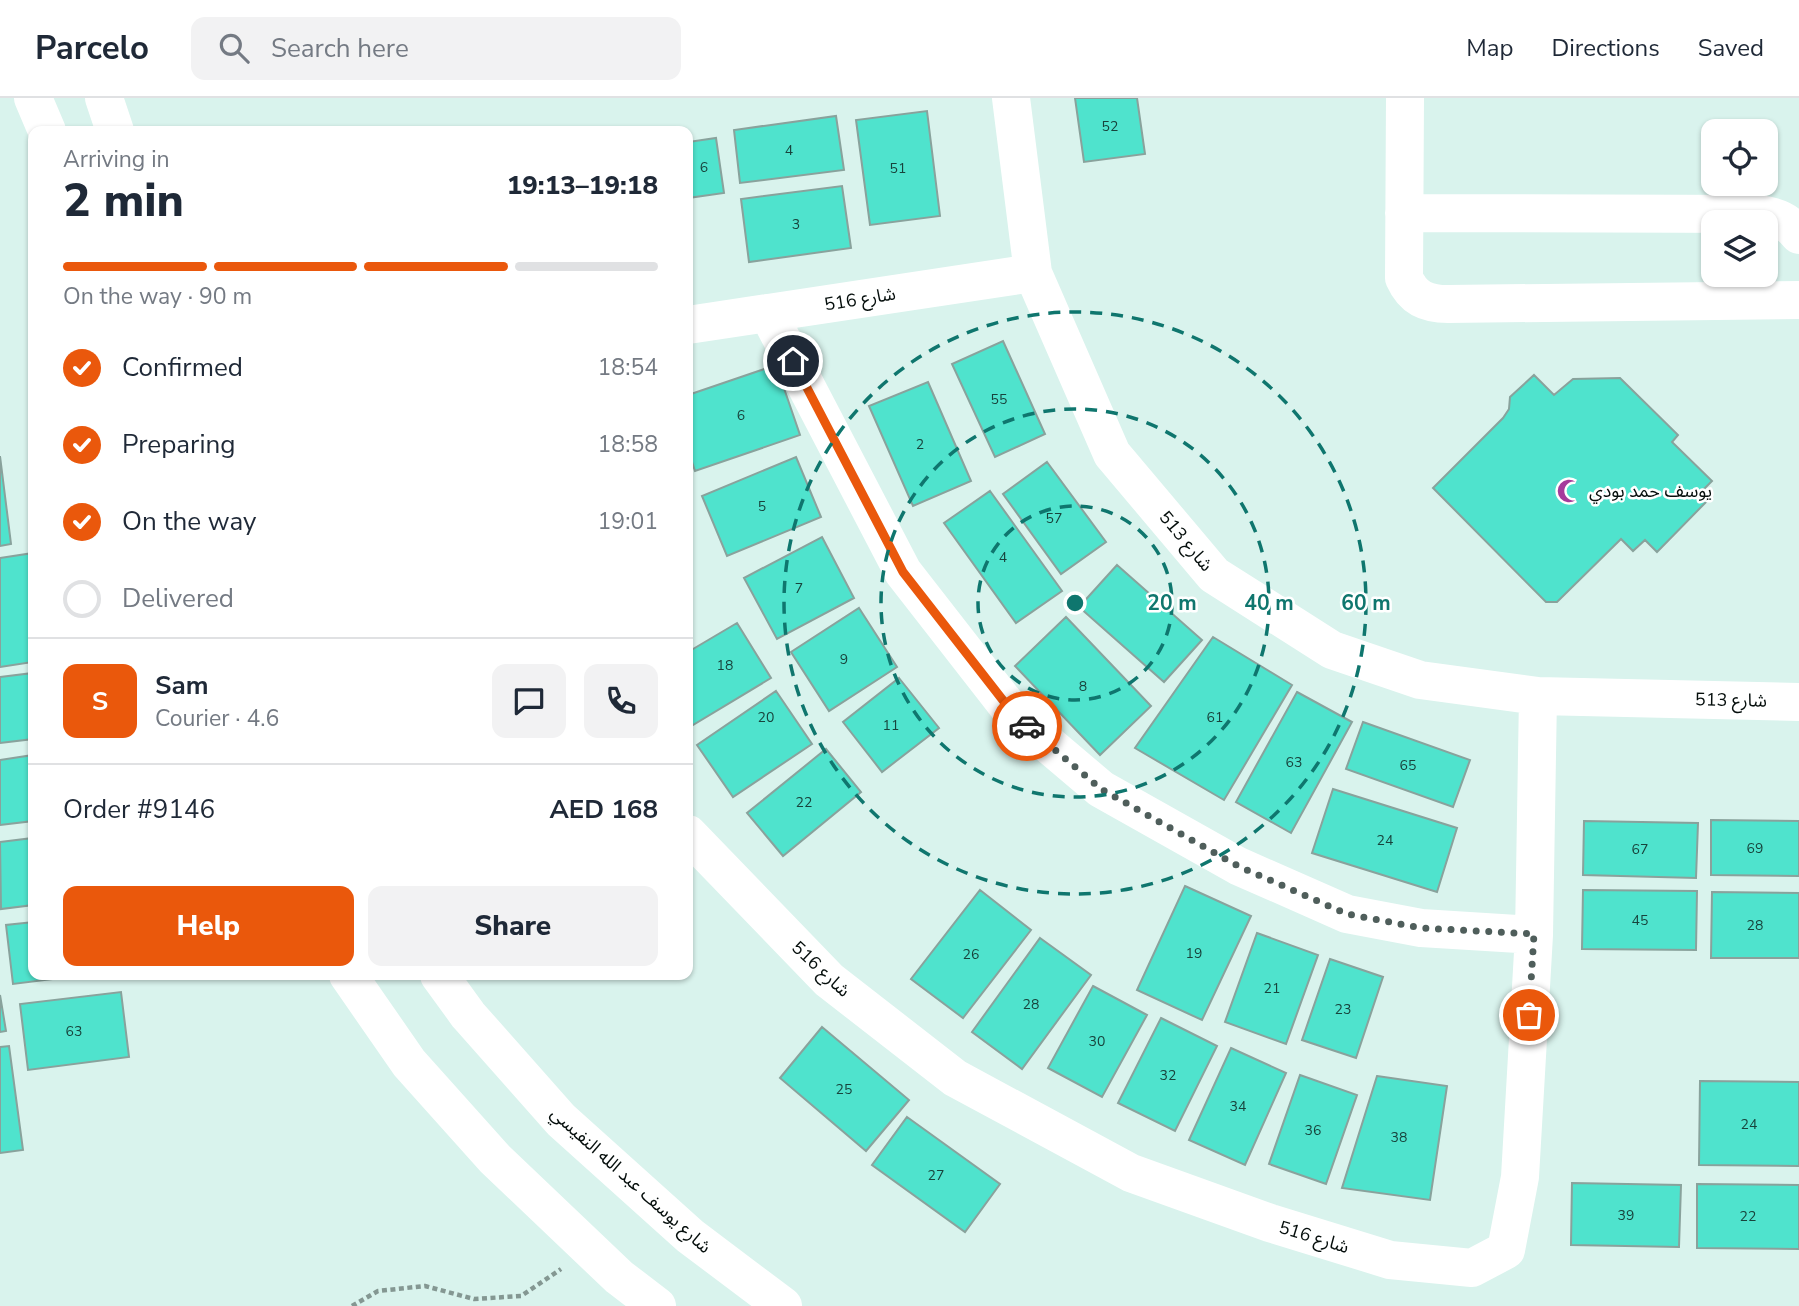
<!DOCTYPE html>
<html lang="en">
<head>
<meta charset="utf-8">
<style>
	body { margin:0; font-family:"Nunito Sans","Noto Sans Arabic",sans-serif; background:#f2f2f3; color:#1f2937; height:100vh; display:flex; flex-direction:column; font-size:26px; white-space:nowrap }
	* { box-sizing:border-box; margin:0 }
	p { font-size:23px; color:#747a83 }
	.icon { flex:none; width:38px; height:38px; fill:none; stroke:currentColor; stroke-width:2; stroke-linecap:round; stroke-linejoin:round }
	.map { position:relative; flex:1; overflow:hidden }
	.panel { position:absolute; left:28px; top:28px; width:665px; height:854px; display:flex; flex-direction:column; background:#fff; border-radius:14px; box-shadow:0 2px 5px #0004 }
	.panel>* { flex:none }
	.tools { position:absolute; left:1701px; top:21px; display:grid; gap:14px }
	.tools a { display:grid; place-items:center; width:77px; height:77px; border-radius:14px; background:#fff; box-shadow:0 2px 5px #0004; font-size:35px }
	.pin { position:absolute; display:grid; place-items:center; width:60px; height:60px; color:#fff; margin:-30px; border:4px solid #fff; border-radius:50%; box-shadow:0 2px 7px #0007 }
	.courier { position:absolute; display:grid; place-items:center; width:70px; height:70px; margin:-35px; border:5px solid #ea580c; border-radius:50%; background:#fff; color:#222; box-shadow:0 2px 9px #0007 }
	.summary em { font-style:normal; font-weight:800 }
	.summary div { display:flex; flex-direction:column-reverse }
	.summary { display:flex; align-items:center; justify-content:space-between; height:119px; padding:0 35px }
	h1 { font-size:46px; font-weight:800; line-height:52px }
	.bar { display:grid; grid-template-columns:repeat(4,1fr); gap:10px 7px; align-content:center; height:84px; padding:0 35px }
	.bar i { height:9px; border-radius:5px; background:#e0e1e3 }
	.bar .active { background:#ea580c }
	.bar p { grid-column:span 4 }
	.line { display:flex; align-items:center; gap:18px; padding:0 35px; border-top:2px solid #e0e1e3 }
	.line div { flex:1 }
	.round { display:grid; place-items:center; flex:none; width:74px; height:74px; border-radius:14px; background:#f2f2f3 }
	ol { padding:0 35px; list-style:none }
	li { display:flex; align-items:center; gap:21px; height:77px }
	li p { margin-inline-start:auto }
	li .icon { padding:7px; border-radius:50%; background:#ea580c; color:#fff; stroke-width:4 }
	li:last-child { color:#747a83 }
	li i { width:38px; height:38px; border:4px solid #e0e1e3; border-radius:50% }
	.button { display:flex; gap:14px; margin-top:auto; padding:14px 35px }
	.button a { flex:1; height:80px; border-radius:14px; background:#ea580c; color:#fff; font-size:28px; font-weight:800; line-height:80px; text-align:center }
	.button a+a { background:#f2f2f3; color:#1f2937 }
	header { display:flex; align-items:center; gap:42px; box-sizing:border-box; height:98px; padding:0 35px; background:#fff; border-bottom:2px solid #e0e1e3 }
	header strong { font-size:33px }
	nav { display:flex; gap:38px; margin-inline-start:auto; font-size:24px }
	.search { width:490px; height:63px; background:#f2f2f3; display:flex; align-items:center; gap:18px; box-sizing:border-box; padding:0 24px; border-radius:14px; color:#747a83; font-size:26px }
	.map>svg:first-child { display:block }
	.building { fill:#4fe3cd; stroke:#89a29c; stroke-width:2 }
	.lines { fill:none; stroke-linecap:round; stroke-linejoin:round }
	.path { stroke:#849792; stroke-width:4.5; stroke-dasharray:5 3.5; stroke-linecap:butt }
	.minor { stroke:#fff; stroke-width:38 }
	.done { stroke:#4f5e5b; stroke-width:7; stroke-dasharray:0 12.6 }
	.route { stroke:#ea580c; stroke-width:9 }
	.ring { fill:none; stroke:#0f766e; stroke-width:3.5; stroke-dasharray:12 9 }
	.labels { text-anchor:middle; stroke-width:5; stroke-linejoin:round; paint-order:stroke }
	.number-label { font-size:14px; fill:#18433c }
	.street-label { font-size:18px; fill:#050e0c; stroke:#fff }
	.poi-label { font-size:18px; fill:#050e0c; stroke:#fff; text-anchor:start }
	.centre { fill:#0f766e; stroke:#fff; stroke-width:3.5 }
	.ring-label { font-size:21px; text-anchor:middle; font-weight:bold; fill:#0f766e; stroke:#fff; stroke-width:5; stroke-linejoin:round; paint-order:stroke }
</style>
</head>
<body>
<header>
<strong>Parcelo</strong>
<div class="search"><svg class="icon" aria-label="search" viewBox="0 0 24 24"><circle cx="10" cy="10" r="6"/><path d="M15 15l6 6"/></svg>Search here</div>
<nav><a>Map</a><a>Directions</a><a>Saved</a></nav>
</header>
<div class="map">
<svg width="1799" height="1208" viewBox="0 0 1799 1208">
	<rect width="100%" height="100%" fill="#d9f3ed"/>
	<path class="building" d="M1075,0H1137L1145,56L1084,64Z
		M927,13L940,118L870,127L856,22Z
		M836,18L844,72L740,85L734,32Z
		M716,40L724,95L688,100V44Z
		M842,88L851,150L749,164L741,101Z
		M1003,243L1045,336L995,359L952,266Z
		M776,267L800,337L695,373L688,352V297Z
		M1534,277L1554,297L1573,281L1620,280L1678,337L1672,344L1712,383L1700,395L1708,402L1657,454L1645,442L1633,453L1621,441L1557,504H1546L1433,390L1503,320L1509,311L1510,299Z
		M928,284L971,383L913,408L869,308Z
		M0,358L11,446L0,448Z
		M796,359L821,419L727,458L702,398Z
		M1047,364L1106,444L1061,476L1003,396Z
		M990,393L1062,493L1016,525L944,425Z
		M822,439L854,500L777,541L744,480Z
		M33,455V564L0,569V460Z
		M1117,467L1202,542L1164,584L1079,509Z
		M859,510L897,569L829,613L791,554Z
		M1066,519L1151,608L1100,657L1015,568Z
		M737,525L771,580L688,630V554Z
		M1213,539L1292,587L1224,702L1135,650Z
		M33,575V641L0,645V579Z
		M899,580L939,630L882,674L843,624Z
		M776,593L812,646L733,699L697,647Z
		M1297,594L1352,624L1291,735L1236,704Z
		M1363,624L1470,662L1453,709L1346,671Z
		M826,651L861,694L783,758L747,715Z
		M33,657V723L0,727V662Z
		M1333,691L1457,730L1437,794L1312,755Z
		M1711,722L1799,723V778L1711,777Z
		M1584,723L1698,725L1696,780L1583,777Z
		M33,740V807L1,811L0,744Z
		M1185,788L1251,818L1202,922L1137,892Z
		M980,792L1031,832L963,920L911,881Z
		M1583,792L1697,793L1696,852L1582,851Z
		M1712,794L1799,795V860H1711Z
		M33,824V877H85L13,886L6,827Z
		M1257,835L1318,857L1286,946L1225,924Z
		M1040,840L1091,877L1022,971L972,934Z
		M1330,861L1383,879L1356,960L1302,942Z
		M1093,888L1147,917L1102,999L1048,970Z
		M121,894L129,959L28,972L20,906Z
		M0,897L6,933L0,934Z
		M1161,920L1217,948L1175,1033L1118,1005Z
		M822,929L909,1002L866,1053L780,980Z
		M9,948L23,1052L0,1055V949Z
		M1231,950L1286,975L1245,1067L1189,1042Z
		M1300,977L1357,997L1326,1086L1269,1066Z
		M1377,978L1447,988L1430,1102L1342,1090Z
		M1700,983L1799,984V1068L1699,1067Z
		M907,1019L1000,1086L965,1134L872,1067Z
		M1572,1085L1681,1087L1679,1149L1571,1147Z
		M1697,1086L1799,1087V1151L1697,1150Z"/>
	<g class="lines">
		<path class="path" d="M352,1208L378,1193L425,1188L474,1201L521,1198L561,1171"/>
		<path class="minor" d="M33,0L47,33
			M104,0L115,33
			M1011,0L1033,175L1112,356L1214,477L1332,552L1420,582L1538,598L1799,604
			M1405,0L1404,180C1413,200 1426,206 1448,206L1799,202
			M1404,115L1759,116C1776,118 1788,123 1799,137
			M768,215L903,474L1016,619L1101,691L1238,768L1347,816L1421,830L1534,837
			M688,227L1033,175
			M688,736L829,882L955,980L1131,1075L1270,1125L1390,1162L1472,1170L1506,1152L1520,1079L1534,837L1538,598
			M348,877L409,965L495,1061L619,1179L657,1208
			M439,877L468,917L561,1022L690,1138L783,1208"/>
	</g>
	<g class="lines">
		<path class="done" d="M1027,628L1101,691L1238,768L1347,816L1421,830L1534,836L1529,917"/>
		<path class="route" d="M793,263L903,474L1016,619L1027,628"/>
	</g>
	<g class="ring">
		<circle cx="1075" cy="505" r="97"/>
		<circle cx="1075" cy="505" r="194"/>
		<circle cx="1075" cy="505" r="291"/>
	</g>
	<defs>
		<g id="mosque-bare" transform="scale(1.89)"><path d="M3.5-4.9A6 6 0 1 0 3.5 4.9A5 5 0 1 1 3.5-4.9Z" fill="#a53b9c" stroke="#fff" stroke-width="2.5" paint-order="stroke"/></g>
	</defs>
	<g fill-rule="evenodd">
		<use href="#mosque-bare" x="1569" y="393"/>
	</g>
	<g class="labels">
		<g class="number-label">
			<text x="1110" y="33">52</text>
			<text x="789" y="57">4</text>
			<text x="704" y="74">6</text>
			<text x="898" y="75">51</text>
			<text x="796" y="131">3</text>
			<text x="999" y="306">55</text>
			<text x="741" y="322">6</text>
			<text x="920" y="351">2</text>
			<text x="762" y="413">5</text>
			<text x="1054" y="425">57</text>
			<text x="1003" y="464">4</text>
			<text x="799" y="495">7</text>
			<text x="844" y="566">9</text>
			<text x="725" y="572">18</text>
			<text x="1083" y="593">8</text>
			<text x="766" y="624">20</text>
			<text x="1215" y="624">61</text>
			<text x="891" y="632">11</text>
			<text x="1294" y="669">63</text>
			<text x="1408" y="672">65</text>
			<text x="804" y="709">22</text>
			<text x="1385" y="747">24</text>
			<text x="1755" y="755">69</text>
			<text x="1640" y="756">67</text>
			<text x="1640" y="827">45</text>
			<text x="1755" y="832">28</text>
			<text x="1194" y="860">19</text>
			<text x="971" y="861">26</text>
			<text x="1272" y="895">21</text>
			<text x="1031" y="911">28</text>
			<text x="1343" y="916">23</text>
			<text x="74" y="938">63</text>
			<text x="1097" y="948">30</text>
			<text x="1168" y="982">32</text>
			<text x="844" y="996">25</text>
			<text x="1238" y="1013">34</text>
			<text x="1749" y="1031">24</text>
			<text x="1313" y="1037">36</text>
			<text x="1399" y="1044">38</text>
			<text x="936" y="1082">27</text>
			<text x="1626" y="1122">39</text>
			<text x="1748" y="1123">22</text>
		</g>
		<g class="street-label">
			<text transform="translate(860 201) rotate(-9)" y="6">شارع 516</text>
			<text transform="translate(1186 443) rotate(50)" y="6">شارع 513</text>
			<text transform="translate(1731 602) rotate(1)" y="6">شارع 513</text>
			<text transform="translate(821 871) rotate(43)" y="6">شارع 516</text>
			<text transform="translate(631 1082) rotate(42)" y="6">شارع يوسف عبد الله النفيسي</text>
			<text transform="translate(1314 1139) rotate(17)" y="6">شارع 516</text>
		</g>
		<g class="poi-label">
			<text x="1589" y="399">يوسف حمد بودي</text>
		</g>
	</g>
	<circle cx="1075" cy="505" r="10" class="centre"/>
	<g class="ring-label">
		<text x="1172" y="512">20 m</text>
		<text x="1269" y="512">40 m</text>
		<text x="1366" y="512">60 m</text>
	</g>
</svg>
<div class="tools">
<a><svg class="icon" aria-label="locate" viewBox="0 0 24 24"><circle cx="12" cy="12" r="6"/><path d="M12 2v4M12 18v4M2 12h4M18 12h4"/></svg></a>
<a><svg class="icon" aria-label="layers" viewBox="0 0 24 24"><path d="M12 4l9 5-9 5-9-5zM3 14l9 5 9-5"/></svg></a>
</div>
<div class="pin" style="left:1529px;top:917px;background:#ea580c"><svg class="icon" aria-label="bag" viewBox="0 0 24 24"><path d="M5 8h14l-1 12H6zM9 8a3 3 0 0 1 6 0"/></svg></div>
<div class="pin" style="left:793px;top:263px;background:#1f2937"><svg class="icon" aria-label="home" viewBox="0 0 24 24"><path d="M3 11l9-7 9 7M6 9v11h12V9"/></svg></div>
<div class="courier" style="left:1027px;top:628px"><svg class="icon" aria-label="car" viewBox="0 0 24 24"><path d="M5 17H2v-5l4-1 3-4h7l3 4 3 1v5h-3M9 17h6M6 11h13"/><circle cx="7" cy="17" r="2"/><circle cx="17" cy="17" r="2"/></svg></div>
<section class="panel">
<div class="summary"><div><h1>2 min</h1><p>Arriving in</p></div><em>19:13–19:18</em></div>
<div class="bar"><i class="active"></i><i class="active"></i><i class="active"></i><i></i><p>On the way · 90 m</p></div>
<ol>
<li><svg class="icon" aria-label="check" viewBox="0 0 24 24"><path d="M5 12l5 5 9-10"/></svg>Confirmed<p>18:54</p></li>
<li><svg class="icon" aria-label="check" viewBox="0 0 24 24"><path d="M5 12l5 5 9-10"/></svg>Preparing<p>18:58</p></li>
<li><svg class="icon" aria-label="check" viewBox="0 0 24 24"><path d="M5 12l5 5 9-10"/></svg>On the way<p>19:01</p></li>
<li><i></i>Delivered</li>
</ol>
<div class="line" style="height:126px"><b class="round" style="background:#ea580c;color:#fff">S</b><div><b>Sam</b><p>Courier · 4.6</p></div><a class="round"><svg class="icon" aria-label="chat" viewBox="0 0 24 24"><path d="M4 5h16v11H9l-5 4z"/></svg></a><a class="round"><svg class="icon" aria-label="phone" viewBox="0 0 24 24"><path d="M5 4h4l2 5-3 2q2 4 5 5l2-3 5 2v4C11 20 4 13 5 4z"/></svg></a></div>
<div class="line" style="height:91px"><div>Order #9146</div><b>AED 168</b></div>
<div class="button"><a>Help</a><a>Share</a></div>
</section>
</div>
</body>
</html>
